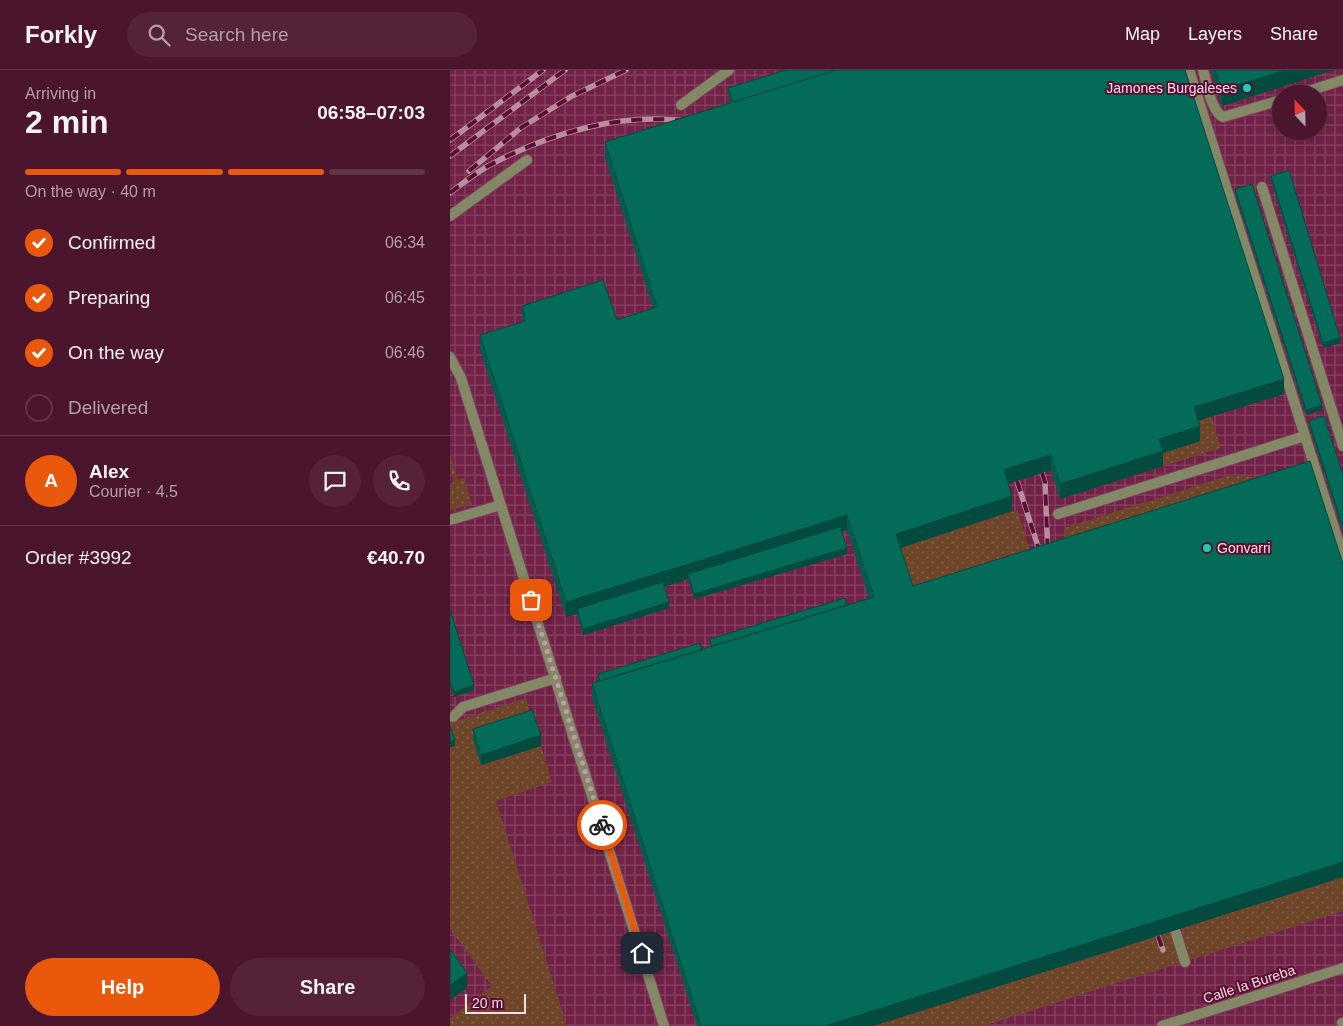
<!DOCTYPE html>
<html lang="en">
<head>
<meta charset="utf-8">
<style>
	body { margin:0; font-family:Helvetica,sans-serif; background:#55223a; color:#f1f3f6; height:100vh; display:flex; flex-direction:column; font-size:19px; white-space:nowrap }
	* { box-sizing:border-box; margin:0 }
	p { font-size:16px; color:#b29faa }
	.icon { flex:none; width:28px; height:28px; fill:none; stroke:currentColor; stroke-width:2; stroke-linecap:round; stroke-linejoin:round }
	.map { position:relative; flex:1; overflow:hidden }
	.panel { display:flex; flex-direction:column; background:#4b152e; width:450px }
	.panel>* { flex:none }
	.needle { width:32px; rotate:338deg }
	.buttons { position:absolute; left:822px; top:15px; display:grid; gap:10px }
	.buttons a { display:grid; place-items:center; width:55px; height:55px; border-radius:50%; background:#4b152e; box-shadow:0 2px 12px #0003,0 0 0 1px #62344a; font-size:25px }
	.scale { position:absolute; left:15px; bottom:12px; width:61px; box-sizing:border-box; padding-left:5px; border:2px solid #f9dde6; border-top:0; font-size:14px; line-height:18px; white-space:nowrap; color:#f9dde6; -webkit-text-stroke:4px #580f33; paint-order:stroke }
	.pin { position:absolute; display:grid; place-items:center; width:42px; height:42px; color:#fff; margin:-21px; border-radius:10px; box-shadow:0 2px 8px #0006 }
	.courier { position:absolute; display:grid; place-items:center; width:50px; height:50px; margin:-25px; border:4px solid #ea580c; border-radius:50%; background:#fff; color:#222; box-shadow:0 1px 6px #0007 }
	.overview em { font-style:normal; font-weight:700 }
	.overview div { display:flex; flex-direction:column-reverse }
	.overview { display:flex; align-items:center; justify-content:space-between; height:85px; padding:0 25px }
	h1 { font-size:32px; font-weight:700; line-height:38px }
	.bar { display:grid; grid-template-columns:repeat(4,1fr); gap:8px 5px; align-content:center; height:60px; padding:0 25px }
	.bar i { height:6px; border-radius:4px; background:#62344a }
	.bar .on { background:#ea580c }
	.bar p { grid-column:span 4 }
	.line { display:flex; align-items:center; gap:12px; padding:0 25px; border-top:1px solid #62344a }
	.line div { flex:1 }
	.round { display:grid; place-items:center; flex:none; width:52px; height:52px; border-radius:26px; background:#55223a }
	ol { padding:0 25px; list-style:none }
	li { display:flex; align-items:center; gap:15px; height:55px }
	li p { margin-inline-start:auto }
	li .icon { padding:5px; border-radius:50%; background:#ea580c; color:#fff; stroke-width:4 }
	li:last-child { color:#b29faa }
	li i { width:28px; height:28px; border:2px solid #62344a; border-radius:50% }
	.action { display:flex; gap:10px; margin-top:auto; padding:10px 25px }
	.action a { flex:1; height:58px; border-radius:30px; background:#ea580c; color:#fff; font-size:20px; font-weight:700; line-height:58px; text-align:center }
	.action a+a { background:#55223a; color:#f1f3f6 }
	header { display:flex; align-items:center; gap:30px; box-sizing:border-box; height:70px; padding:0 25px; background:#4b152e; border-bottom:1px solid #62344a }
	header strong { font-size:24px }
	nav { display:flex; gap:28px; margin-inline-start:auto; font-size:18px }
	.search { width:350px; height:45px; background:#55223a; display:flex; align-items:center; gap:12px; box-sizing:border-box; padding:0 18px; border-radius:28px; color:#b29faa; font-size:19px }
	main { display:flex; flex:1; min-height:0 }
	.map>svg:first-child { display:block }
	.industrial { fill:url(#industrial-grid); fill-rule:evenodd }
	.garden { fill:url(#garden-dots) }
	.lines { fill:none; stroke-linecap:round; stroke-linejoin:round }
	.service-casing { stroke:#7f3f5b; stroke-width:12 }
	.minor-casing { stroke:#7f3f5b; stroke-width:12 }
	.service { stroke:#838967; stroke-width:10 }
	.minor { stroke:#838967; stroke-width:10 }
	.rail-casing { stroke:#ba8c9f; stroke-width:5.5 }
	.rail { stroke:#580f33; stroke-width:4; stroke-dasharray:11; stroke-linecap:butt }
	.wall { fill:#035c4d }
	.shaded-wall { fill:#034b3e }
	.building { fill:#046b59; stroke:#034b3e }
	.done { stroke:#c599ab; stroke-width:5; stroke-dasharray:0 9 }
	.route { stroke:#ea580c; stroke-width:6 }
	.poi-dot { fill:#12d5b4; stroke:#580f33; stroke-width:2 }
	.labels { text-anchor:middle; stroke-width:4; stroke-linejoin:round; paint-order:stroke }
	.poi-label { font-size:14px; fill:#f9dde6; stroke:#580f33; text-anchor:end }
	.street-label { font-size:14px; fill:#f9dde6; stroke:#580f33 }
</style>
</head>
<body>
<header>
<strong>Forkly</strong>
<div class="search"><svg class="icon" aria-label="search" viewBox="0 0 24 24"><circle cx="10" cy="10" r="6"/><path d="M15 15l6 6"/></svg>Search here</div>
<nav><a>Map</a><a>Layers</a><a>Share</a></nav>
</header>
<main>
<section class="panel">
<div class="overview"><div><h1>2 min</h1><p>Arriving in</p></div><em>06:58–07:03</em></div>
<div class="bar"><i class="on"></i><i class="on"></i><i class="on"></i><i></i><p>On the way · 40 m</p></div>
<ol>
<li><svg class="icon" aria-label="check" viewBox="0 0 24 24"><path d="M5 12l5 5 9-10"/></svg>Confirmed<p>06:34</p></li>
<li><svg class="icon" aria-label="check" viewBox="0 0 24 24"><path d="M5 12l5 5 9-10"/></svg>Preparing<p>06:45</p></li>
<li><svg class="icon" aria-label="check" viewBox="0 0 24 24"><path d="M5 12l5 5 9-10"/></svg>On the way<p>06:46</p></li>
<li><i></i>Delivered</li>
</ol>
<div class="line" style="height:90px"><b class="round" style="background:#ea580c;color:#fff">A</b><div><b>Alex</b><p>Courier · 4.5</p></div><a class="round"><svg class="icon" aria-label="chat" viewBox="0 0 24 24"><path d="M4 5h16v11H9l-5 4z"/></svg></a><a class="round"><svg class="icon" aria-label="phone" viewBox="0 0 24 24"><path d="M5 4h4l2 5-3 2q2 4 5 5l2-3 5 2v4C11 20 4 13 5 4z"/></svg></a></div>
<div class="line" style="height:65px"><div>Order #3992</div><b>€40.70</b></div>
<div class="action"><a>Help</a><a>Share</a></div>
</section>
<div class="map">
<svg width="893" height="956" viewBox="0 0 893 956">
	<defs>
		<pattern id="industrial-grid" width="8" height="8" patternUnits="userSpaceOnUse" patternTransform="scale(1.25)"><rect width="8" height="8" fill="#722247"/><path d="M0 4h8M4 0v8" fill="none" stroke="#874262"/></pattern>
		<pattern id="garden-dots" width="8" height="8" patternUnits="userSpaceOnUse" patternTransform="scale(1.25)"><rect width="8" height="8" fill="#6e4528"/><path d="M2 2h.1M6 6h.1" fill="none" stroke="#835f47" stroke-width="1.8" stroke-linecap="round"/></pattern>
	</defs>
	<rect width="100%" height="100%" fill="#641c3d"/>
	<path class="industrial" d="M0,0H893V956H0ZM831,24H869V61H831Z"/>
	<path class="garden" d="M761,346L771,378L713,396L709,384L750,371L744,352Z
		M0,384L7,409L14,408L22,434L0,440V414L4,412L0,399Z
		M780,405L846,411L613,484L615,458Z
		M567,440L584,493L463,531L446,479Z
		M76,628L82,650L31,695L91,676L102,712L46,731L117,956H0V948L42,916L0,859V677L4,675L0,661V653Z
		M893,807V841L533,956H423Z"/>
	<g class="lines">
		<g class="service-casing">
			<path id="service" d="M739,0L893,486
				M753,0C757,13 761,41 773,47L831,30
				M849,24L893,10
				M231,35L279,0
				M812,117L893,376
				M0,146L77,90
				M0,287L11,308L214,956
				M608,444L855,366
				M0,450L51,435
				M3,647L13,637L106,608
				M725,860L735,892
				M892,953L893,956"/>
		</g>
		<g class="minor-casing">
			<path id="minor" d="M712,956L893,898"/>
		</g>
		<use href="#service" class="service"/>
		<use href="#minor" class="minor"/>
		<g class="rail-casing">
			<path id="rail" d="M0,70L93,0
				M0,86L115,0
				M19,101L72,57L122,26L176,0
				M0,123C12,114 24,104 38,96C99,63 173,41 243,52
				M592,403L595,412L598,486
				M567,411L592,489
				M708,866L713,880"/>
		</g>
		<use href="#rail" class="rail"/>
	</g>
	<path class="wall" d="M761,0H883L772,36Z
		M278,18L834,324L748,350L750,371L713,383V396L610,429L601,400L567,411L558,413L562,441L451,478L463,516L893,494V807L423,956H247L142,628V613L148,611V604L261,577L260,569L397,535L419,529L397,460L391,462L397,484L244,529L238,509L214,517L219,538L133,565L127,544L116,547L30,280V265L72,252V236L167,250L203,238L155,88V72L281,33L278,23Z
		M821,106L890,273L873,278L821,111Z
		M785,119L872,340L856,345L785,124Z
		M859,351L893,405V462L859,356Z
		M0,540L24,620L4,627L0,616Z
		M23,659L91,676L31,695L23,670Z"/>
	<path class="shaded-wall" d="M836,0H883L772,36V20Z
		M890,268V273L873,278V273Z
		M834,309V324L744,352V337Z
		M872,335V340L856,345V340Z
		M750,356V371L713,383V396L610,429V414L709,369Z
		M601,385V400L554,415V400Z
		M562,426V441L446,479V464Z
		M397,445V460L239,509L238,504V509L128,543L127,539V544L116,547V532Z
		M397,478V484L244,529V524Z
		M219,532V538L133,565V559Z
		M24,615V620L4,627V622Z
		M91,665V676L31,695V685Z
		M5,670V676L0,677V672Z
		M893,792V807L423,956H375Z
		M17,903V918L0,930V915Z"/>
	<path class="building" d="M336,0H386L283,32L278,18Z
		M386,0H735L834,309L744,337L750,356L709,369L713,381L610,414L601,385L567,395L554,400L562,426L446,464L463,516L860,391L893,494V792L375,956H251L142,613L424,527L397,445L116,532L30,265L76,251L72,236L153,210L167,250L207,237L155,72Z
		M765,0H836L772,20Z
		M839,100L890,268L873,273L821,106Z
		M802,114L872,335L856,340L785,119Z
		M874,346L893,405V457L859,351Z
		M390,457L397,478L244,524L238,504Z
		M213,512L219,532L133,559L127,539Z
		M395,528L397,535L262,576L260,569Z
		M0,540L24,615L4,622L0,611Z
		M250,573L252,580L150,611L148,604Z
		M82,640L91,665L31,685L23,659Z
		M0,656L5,670L0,672Z
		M0,879L17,903L0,915Z"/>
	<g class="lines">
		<path class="done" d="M81,530L152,755"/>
		<path class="route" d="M152,755L192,883"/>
	</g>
	<g class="poi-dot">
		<circle cx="797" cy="18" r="5"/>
		<circle cx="757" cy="478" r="5"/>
	</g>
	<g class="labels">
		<g class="poi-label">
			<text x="787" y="23">Jamones Burgaleses</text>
			<text x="767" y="483" text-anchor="start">Gonvarri</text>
		</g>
		<g class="street-label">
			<text transform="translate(799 914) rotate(-18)" y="5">Calle la Bureba</text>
		</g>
	</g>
</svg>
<div class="buttons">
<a><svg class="needle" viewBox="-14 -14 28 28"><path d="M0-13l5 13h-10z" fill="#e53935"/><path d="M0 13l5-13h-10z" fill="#b29faa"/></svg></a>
</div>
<div class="scale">20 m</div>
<div class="pin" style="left:81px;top:530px;background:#ea580c"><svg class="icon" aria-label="bag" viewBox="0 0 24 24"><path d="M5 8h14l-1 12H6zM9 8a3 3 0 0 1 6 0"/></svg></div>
<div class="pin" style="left:192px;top:883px;background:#1f2937"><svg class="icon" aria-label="home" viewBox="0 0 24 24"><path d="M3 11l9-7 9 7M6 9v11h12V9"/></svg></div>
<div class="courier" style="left:152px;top:755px"><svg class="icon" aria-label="bike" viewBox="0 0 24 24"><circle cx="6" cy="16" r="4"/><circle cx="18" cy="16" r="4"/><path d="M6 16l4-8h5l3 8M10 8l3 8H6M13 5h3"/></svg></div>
</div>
</main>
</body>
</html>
